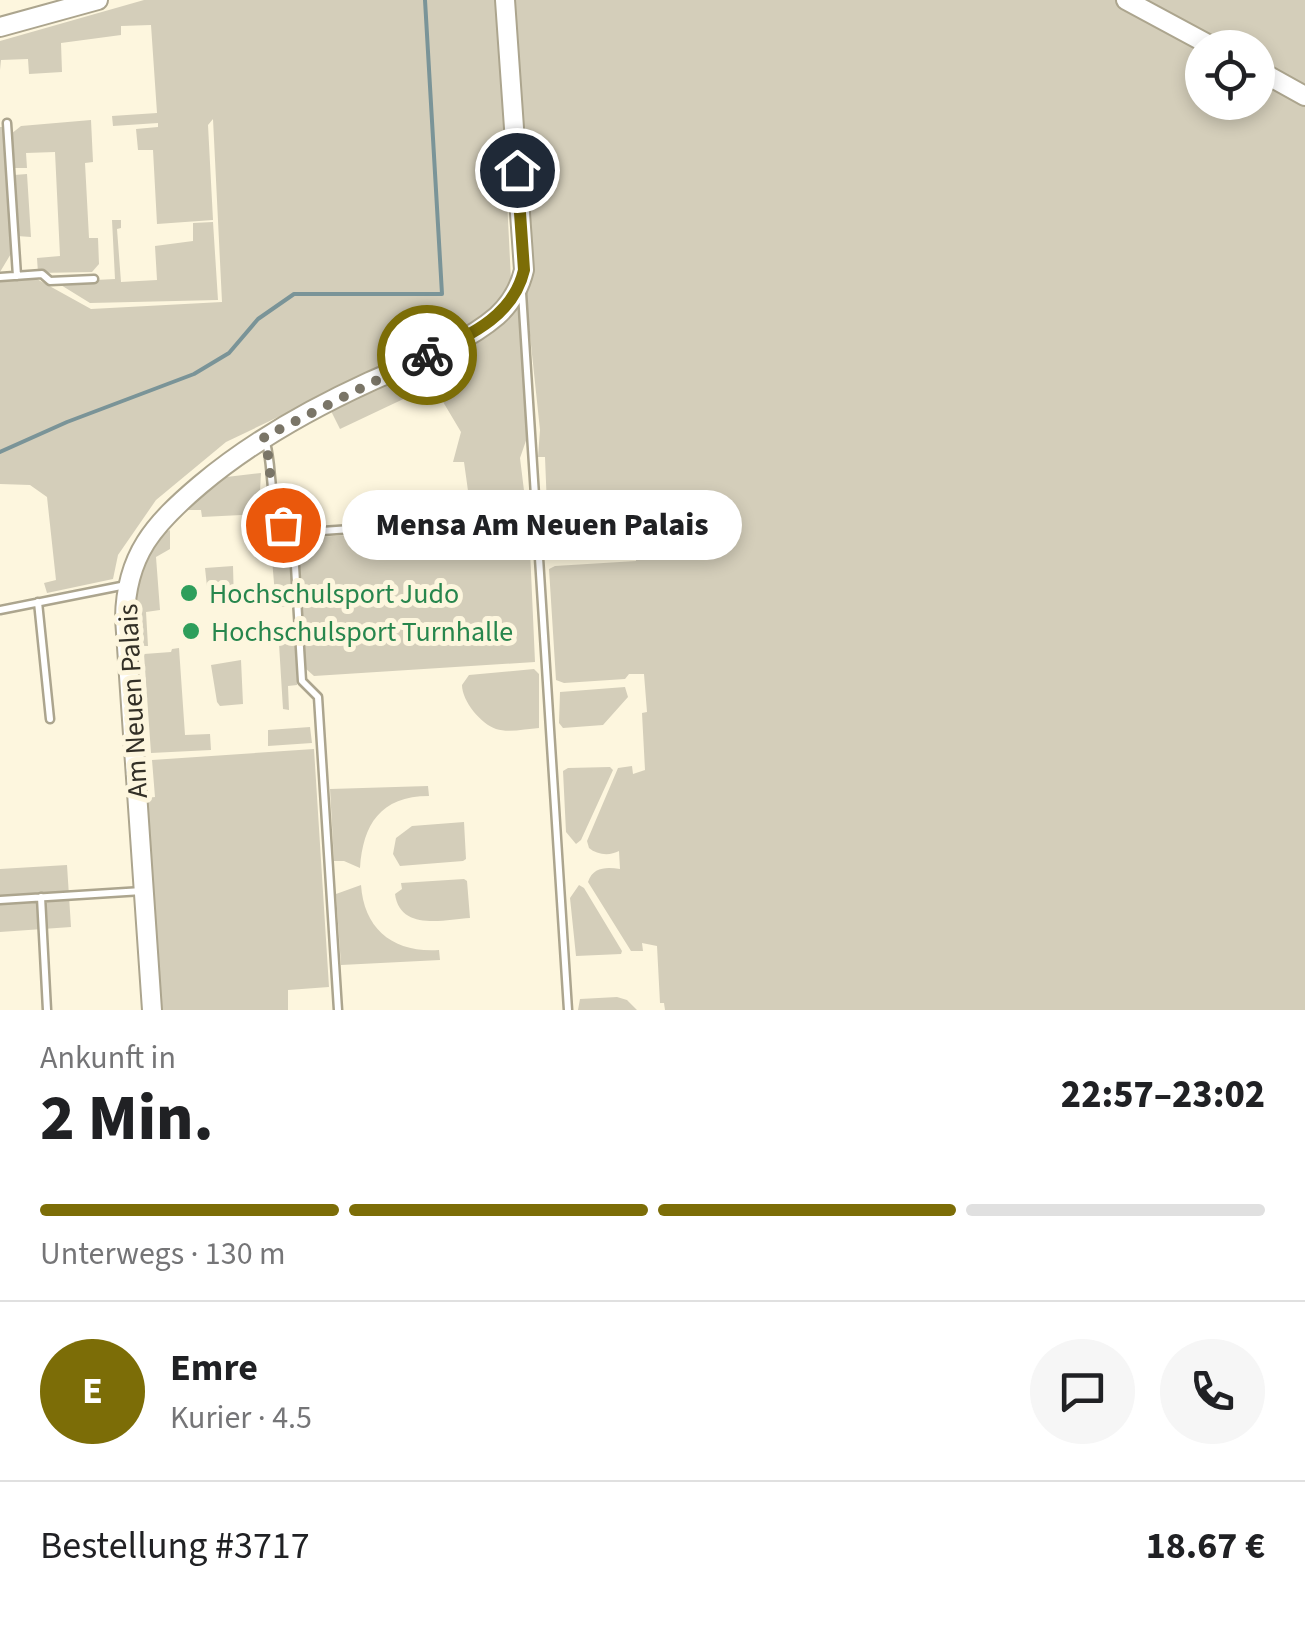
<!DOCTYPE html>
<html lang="de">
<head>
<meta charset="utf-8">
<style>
	body { margin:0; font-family:"Source Sans 3",sans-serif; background:#f6f6f6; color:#202124; height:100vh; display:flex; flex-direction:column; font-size:38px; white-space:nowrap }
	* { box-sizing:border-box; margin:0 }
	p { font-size:32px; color:#757577 }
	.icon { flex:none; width:55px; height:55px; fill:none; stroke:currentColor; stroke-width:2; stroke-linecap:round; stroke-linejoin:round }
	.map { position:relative; height:1010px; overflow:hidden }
	.drawer { display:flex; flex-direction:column; background:#fff; flex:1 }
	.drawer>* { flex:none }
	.fabs { position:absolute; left:1185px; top:30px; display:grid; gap:20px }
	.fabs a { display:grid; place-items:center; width:90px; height:90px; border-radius:50%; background:#fff; box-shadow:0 5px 15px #0003; font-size:50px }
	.pin { position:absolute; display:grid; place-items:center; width:85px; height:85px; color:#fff; margin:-42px; border:5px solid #fff; border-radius:50%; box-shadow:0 2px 10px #0007 }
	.courier { position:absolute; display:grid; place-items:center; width:100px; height:100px; margin:-50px; border:8px solid #7c6d07; border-radius:50%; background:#fff; color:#222; box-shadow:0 2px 12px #0007 }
	.bubble { position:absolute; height:70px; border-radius:35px; background:#fff; box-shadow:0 5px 15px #0003; font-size:32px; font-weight:800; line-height:70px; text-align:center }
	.summary em { font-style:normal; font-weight:800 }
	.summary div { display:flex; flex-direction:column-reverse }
	.summary { display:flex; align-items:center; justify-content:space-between; height:170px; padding:0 40px }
	h1 { font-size:65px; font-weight:800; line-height:75px }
	.bar { display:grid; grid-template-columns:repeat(4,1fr); gap:15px 10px; align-content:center; height:120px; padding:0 40px }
	.bar i { height:12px; border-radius:8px; background:#e0e0e0 }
	.bar .active { background:#7c6d07 }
	.bar p { grid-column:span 4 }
	.line { display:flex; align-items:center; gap:25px; padding:0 40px; border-top:2px solid #e0e0e0 }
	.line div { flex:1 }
	.round { display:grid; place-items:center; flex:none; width:105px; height:105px; border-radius:52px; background:#f6f6f6 }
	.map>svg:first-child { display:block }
	.green { fill:#d4ceba; fill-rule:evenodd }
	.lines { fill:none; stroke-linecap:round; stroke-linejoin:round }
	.stream { stroke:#7a9498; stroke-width:4 }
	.service-casing { stroke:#aca58e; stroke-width:11 }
	.tertiary-casing { stroke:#aca58e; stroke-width:22 }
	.service { stroke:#fff; stroke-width:6 }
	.tertiary { stroke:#fff; stroke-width:18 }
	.done { stroke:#7a7567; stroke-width:10; stroke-dasharray:0 18 }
	.route { stroke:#7c6d07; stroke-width:12 }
	.leisure-dot { fill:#2e9e5b; stroke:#fdf6de; stroke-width:4 }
	.labels { text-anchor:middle; stroke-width:10; stroke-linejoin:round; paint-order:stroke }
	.leisure-label { font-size:28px; fill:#27864d; stroke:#fdf6de; text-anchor:start }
	.street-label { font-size:28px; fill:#333027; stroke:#fdf6de }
</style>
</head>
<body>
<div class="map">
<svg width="1305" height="1010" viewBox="0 0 1305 1010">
	<rect width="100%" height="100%" fill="#fdf6de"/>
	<path class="green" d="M144,0H497L511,280L494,309L475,323L226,442L156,500L118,555L113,579L47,593L44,583L56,580L47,497L30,485L0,484V280L35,278L91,309L222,302L213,119L208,125L213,220L157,224L153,150H138L136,129L158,127V123L113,126L112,116L157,113L151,25L121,26V35L61,43L62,72L29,74L28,59L1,60L0,70V41Z
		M513,0H1305V1010H665L664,1003H660L657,946L642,943L643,951H631L588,882C593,867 606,867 620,869L619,851C610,856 597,855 589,848L587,841L618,768L632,766L633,774L645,770L642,713L647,712L644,674H629L625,679L564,683L556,680L549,569L555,566L636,561V555L554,560L549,557L545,457H538L540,430L525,288ZM1202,48H1258V102H1202Z
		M91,120L93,162L85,163L89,238H98L99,264L92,272L38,273L37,258L60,256L55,152L26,153L27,168H13L11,134L21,126Z
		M0,127H4L12,252L0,272Z
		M27,174L31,237L17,236L14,175Z
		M112,220H121V228L117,229L121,282L157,280L155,246L193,241V223L213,222L218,300L90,303L56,282L115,279Z
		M518,306L529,432L520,458L527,515L480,518L475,501L469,498L464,462H453L461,432L433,385L340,429L329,407C384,383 480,352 518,306Z
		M261,473L260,492L266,493L267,498L259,505V514L202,517L201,510H185L218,478Z
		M526,522L529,527L535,662L314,676L305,668L298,547L305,538Z
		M170,530V549L156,557L160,610L146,612L148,646H143L141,626H132C135,597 139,543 170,530Z
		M288,545L294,606L276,607L271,547Z
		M233,566L234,603L209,605L205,568Z
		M296,642L297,685L288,686L289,710L283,709L279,644Z
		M179,648L185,735L210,734L211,750L151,753L144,654L171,652L172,649Z
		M241,660L243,704L220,706L217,702L211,665Z
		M534,669L539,674V728C526,729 508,733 496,729C481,724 462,701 462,685L469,675Z
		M625,687L628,697L603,725L563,728L559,723L560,692Z
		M310,727L312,743L268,746V730Z
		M314,749L329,987L288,990V1010H159L146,798L155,797L152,760Z
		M610,767L613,770L581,840L576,844L566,832L563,771L568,768Z
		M428,786L429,796C380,796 363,825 360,868L344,861H334L330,789Z
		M464,822L466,859L463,861L400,866L393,854L396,838L412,826Z
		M67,865L71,927L0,932V869Z
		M464,879L467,881L470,918C443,920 400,931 395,894L402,889L401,883Z
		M361,885C364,929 393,953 439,950L440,960L341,965L336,894Z
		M579,885L584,888L622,951L621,954L576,956L570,898Z
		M617,997L627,1000L637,1010H578L580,999Z"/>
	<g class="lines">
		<path class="stream" d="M0,452L67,422L194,374L229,353L258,319L294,294H442L425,0"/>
		<g class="service-casing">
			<path id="service" d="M7,123L17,276
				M0,277L42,274L50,281L94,279
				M522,293L568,1010
				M266,443C275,474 265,510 293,533L302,681L318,697L338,1010
				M293,533L538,516
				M38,602L50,719
				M0,610L126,585
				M41,897L47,1010
				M0,900L142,891"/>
		</g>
		<g class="tertiary-casing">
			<path id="tertiary" d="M1126,0L1215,48
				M0,27L98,0
				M1258,70L1305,96
				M152,1010L125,618C126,555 154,524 200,485C251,442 308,410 369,382C411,363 462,346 497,316C510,304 520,287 524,270L505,0"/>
		</g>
		<use href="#service" class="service"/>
		<use href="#tertiary" class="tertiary"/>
	</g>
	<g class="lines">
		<path class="done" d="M283,525C267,498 273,466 264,437L427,355"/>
		<path class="route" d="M427,355C467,336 513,318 524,270L517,170"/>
	</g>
	<g class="leisure-dot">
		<circle cx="189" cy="593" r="10"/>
		<circle cx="191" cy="631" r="10"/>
	</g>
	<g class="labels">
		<g class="leisure-label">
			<text x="209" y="603">Hochschulsport Judo</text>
			<text x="211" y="641">Hochschulsport Turnhalle</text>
		</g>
		<g class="street-label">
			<text transform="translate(132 701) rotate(-93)" y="10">Am Neuen Palais</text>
		</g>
	</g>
</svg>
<div class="fabs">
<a><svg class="icon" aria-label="locate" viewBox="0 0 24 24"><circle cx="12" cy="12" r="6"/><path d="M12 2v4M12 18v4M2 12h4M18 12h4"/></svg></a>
</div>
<div class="pin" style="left:283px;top:525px;background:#ea580c"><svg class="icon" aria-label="bag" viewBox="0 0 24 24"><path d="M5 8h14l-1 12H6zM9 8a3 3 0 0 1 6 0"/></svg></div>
<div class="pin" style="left:517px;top:170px;background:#1f2937"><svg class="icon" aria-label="home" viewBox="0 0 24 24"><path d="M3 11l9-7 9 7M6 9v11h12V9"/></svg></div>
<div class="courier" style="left:427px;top:355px"><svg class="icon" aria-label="bike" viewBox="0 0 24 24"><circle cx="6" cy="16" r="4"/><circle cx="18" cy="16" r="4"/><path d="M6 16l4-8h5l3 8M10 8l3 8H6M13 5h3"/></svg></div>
<div class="bubble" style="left:342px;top:490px;width:400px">Mensa Am Neuen Palais</div>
</div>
<section class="drawer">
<div class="summary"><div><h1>2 Min.</h1><p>Ankunft in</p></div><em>22:57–23:02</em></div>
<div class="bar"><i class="active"></i><i class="active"></i><i class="active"></i><i></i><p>Unterwegs · 130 m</p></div>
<div class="line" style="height:180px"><b class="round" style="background:#7c6d07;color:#fff">E</b><div><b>Emre</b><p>Kurier · 4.5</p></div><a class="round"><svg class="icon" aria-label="chat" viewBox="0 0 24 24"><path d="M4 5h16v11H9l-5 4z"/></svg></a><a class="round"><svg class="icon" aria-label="phone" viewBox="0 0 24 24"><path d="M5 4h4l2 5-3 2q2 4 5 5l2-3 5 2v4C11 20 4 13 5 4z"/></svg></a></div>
<div class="line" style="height:130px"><div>Bestellung #3717</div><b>18.67 €</b></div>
</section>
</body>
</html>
